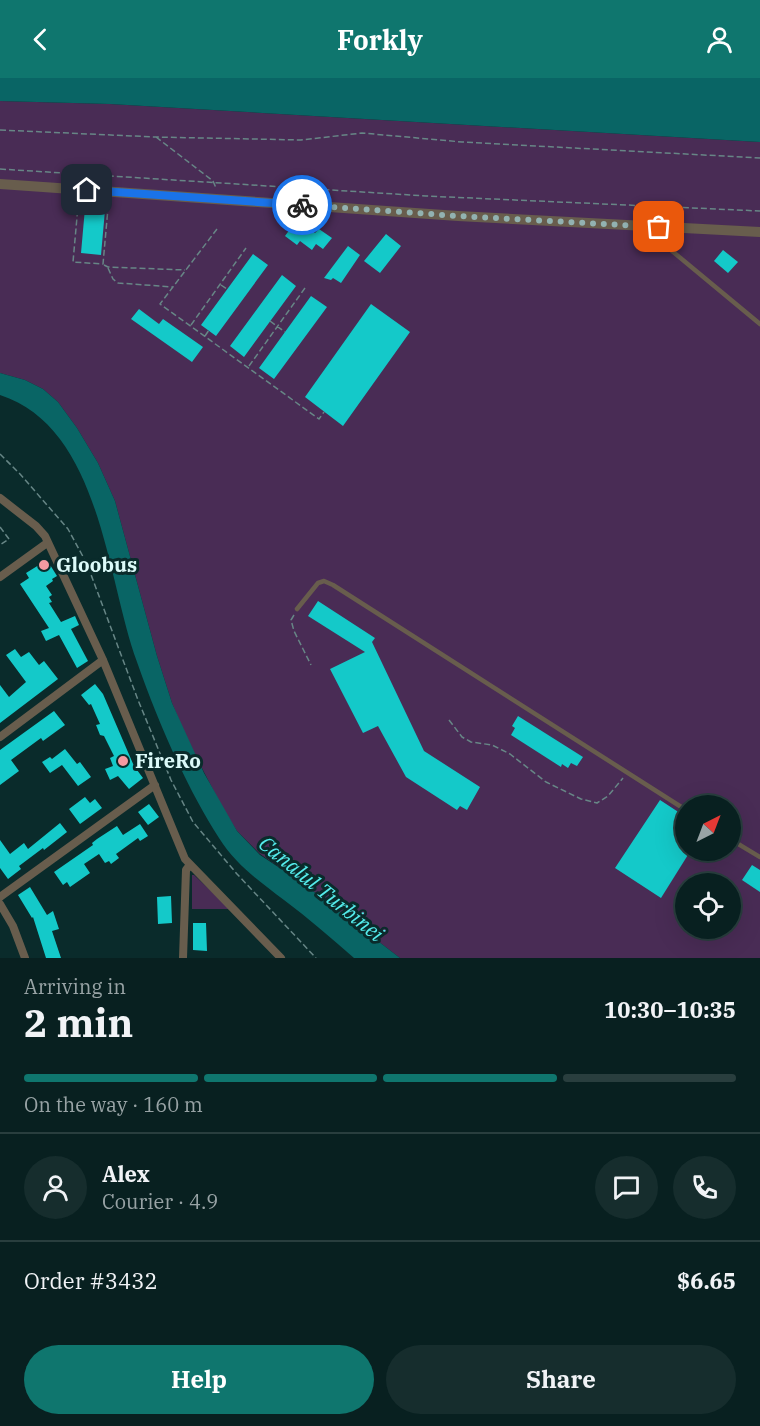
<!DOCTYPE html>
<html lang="en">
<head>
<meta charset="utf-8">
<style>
	body { margin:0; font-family:"IBM Plex Serif",serif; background:#162d2d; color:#f1f3f6; height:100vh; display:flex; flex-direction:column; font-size:22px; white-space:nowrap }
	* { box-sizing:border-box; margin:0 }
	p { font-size:20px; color:#98a3a5 }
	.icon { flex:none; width:33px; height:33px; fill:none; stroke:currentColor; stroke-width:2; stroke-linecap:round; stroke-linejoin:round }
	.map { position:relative; height:880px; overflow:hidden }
	.side { display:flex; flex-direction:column; background:#082020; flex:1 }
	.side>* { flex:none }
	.needle { width:39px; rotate:42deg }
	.controls { position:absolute; left:675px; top:717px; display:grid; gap:12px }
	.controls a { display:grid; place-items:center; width:66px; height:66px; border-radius:50%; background:#082020; box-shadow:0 6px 24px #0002,0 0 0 2px #293e3e; font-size:30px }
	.pin { position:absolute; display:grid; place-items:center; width:51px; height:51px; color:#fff; margin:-26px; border-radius:12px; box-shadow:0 3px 9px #0006 }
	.courier { position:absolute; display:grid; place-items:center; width:60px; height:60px; margin:-30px; border:4px solid #1a73e8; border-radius:50%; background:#fff; color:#222; box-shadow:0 2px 8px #0007 }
	.head em { font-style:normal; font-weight:700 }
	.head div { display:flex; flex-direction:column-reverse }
	.head { display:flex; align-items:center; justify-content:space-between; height:102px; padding:0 24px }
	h1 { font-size:39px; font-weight:700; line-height:45px }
	.bar { display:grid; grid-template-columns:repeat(4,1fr); gap:9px 6px; align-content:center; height:72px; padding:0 24px }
	.bar i { height:8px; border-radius:4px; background:#293e3e }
	.bar .current { background:#0f766e }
	.bar p { grid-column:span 4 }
	.line { display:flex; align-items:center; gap:15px; padding:0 24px; border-top:2px solid #293e3e }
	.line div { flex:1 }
	.round { display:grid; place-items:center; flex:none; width:63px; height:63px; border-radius:32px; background:#162d2d }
	.action { display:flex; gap:12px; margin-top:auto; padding:12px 24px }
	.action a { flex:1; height:69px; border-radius:36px; background:#0f766e; color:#fff; font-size:24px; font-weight:700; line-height:69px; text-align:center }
	.action a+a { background:#162d2d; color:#f1f3f6 }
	header { display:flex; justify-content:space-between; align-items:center; height:78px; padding:0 24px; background:#0f766e; color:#fff; font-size:27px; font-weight:700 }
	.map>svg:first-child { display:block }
	.green { fill:#492c55; fill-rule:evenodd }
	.water { fill:#096565 }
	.building { fill:#14c9c9 }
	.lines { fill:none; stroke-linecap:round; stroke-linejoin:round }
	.path { stroke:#678686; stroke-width:1.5; stroke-dasharray:6 3; stroke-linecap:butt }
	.service { stroke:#685d4d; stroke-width:4.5 }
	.minor { stroke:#685d4d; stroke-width:8 }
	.tertiary { stroke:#685d4d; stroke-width:10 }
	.done { stroke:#92b2b1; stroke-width:6; stroke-dasharray:0 10.8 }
	.route { stroke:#1a73e8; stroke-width:8 }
	.poi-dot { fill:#f49aa1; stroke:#0a2b2b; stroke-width:2 }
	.labels { text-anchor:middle; stroke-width:6; stroke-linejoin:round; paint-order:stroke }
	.poi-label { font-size:20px; font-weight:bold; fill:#dcfaf9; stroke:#0a2b2b; text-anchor:start }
	.water-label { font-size:21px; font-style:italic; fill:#54ebeb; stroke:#0a2b2b }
</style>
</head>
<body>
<header><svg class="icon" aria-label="back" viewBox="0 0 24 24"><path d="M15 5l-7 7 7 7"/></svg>Forkly<svg class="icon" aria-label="person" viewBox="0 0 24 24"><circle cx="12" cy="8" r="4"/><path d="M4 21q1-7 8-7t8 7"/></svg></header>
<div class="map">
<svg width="760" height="880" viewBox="0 0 760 880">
	<rect width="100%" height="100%" fill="#0a2b2b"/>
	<path class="green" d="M0,23L110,26L760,64V880H400L301,804L260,776L237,753L223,731L186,659L172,625L157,578L115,423L98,385L77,350L58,324L43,311L25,302L0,295ZM686,728H730V772H686ZM686,806H730V850H686Z
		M192,797H194L230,831H192Z"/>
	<path class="water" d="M0,0H760V64L110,26L0,23Z
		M0,295L25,302L43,311L58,324L77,350L98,385L115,423L157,578L172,625L204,695L237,753L260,777L301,804L400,880H354C331,860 308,840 284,822C259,803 236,787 219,760C186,709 157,641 137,584C106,499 101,350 0,317Z"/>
	<path class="building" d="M85,130L105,132L101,177L81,175Z
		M293,147L303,154L307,149L315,155L319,151L332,160L323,171L316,166L312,172L300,163L297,167L285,158Z
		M386,156L401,168L380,195L364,183Z
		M348,168L360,177L341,205L333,200L331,202L324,200Z
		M723,172L738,184L728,195L714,183Z
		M253,176L268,187L216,258L201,247Z
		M282,197L296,208L244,279L230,268Z
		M311,218L327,229L274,301L259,290Z
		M371,226L410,254L343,348L305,319Z
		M139,231L159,246L163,241L203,269L192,284L131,241Z
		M47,482L57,498L52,501L53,503L46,508L52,517L49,519L52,524L49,525L61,544L75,538L79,547L71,551L88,583L77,590L59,557L46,563L41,553L49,550L20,506L29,500L26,495Z
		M318,523L375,560L372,564L424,673L480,709L467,732L460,728L457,732L406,699L378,648L363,655L330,591L365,574L308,538Z
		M15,571L21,579L29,574L39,587L44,583L58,601L0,645V607L9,619L26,604L6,577Z
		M95,606L103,616L134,688L143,700L129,711L118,698L110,702L105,691L113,688L110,680L114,678L104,658L100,657L96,647L100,646L91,626L89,627L81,617Z
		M54,633L65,647L43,663L41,660L11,682L19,693L0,707V672Z
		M518,638L583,679L577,688L571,685L568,690L562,686L561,689L511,657L515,650L512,648Z
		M65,671L77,686L80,684L91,699L78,708L62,687L50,695L42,684L50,679L52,681Z
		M85,719L90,725L95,721L102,730L80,746L69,731Z
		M660,722L686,739V772H691L661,820L615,790Z
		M149,726L159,739L148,747L138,734Z
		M60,745L67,754L44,772L43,770L19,788L21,791L8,801L0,790V762L10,776L24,765L28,771Z
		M140,746L148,758L140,763L138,760L116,776L119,780L111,786L109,783L105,785L99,776L84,786L90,795L70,809L67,804L63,807L54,794L93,767L92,765L97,761L117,748L123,757Z
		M752,787L760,792V814L742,802Z
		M30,809L47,837L53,833L59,851L52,853L61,880H46L33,839L32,840L18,817Z
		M171,818L172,845L158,846L157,819Z
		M193,845H206L207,873L193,872Z"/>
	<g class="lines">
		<path class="path" d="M0,52L155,59L301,62L362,55L462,64L760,80
			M156,59L213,103L216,110
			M0,91L426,118L760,133
			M78,128L108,130L103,186L73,184Z
			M217,151L160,226L319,341L324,334
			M104,187L108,189L185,192
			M108,190L113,201L118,205L173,209
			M221,207L227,211
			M270,243L285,254
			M191,247L246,170
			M205,258L209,252
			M249,288L305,210
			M0,376L20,396L68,451L87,486L138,622L171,702L193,744L237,796L316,880
			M0,449L9,461L0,467
			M294,537L291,542L294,553L311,587
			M449,642L462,659L471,664L492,667L510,676L546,704L581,721L597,725L608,718L623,700"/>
		<path class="service" d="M659,151L660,159L666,168L760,246
			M297,531L318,505L324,503L333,507L686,732
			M730,761L760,779"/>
		<path class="minor" d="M0,420L36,448L45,458L103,582L185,781L281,880
			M0,499L47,465
			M0,659L103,582
			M0,819L155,707
			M0,826L13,848L25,880
			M183,880L186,792L189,788"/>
		<path class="tertiary" d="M0,106L458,138L760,154"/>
	</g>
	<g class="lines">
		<path class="done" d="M302,127L458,138L659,149"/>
		<path class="route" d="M87,112L302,127"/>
	</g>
	<g class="poi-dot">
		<circle cx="44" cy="487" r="6"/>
		<circle cx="123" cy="683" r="6"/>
	</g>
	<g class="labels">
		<g class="poi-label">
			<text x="56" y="494">Gloobus</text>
			<text x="135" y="690">FireRo</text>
		</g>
		<g class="water-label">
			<text transform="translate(321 811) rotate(39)" y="7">Canalul Turbinei</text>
		</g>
	</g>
</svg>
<div class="controls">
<a><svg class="needle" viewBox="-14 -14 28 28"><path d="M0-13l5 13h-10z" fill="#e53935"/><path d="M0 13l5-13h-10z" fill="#98a3a5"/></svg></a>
<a><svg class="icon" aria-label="locate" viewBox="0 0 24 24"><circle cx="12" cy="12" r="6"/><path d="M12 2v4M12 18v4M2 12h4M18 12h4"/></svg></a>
</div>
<div class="pin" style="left:659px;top:149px;background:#ea580c"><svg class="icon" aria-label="bag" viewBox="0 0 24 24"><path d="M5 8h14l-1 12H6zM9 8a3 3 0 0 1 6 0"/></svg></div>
<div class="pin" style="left:87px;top:112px;background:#1f2937"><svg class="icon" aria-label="home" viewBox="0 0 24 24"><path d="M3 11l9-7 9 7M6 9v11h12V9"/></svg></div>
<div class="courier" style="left:302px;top:127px"><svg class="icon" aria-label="bike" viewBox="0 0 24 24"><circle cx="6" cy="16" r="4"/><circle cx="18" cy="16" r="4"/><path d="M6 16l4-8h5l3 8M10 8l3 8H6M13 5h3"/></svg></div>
</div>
<section class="side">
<div class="head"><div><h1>2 min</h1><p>Arriving in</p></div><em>10:30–10:35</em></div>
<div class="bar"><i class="current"></i><i class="current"></i><i class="current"></i><i></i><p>On the way · 160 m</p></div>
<div class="line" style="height:108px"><a class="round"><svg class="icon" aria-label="person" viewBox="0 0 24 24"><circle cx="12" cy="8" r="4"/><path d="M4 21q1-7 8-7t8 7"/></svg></a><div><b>Alex</b><p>Courier · 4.9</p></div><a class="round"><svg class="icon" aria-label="chat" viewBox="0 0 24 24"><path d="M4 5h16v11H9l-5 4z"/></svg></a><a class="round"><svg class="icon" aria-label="phone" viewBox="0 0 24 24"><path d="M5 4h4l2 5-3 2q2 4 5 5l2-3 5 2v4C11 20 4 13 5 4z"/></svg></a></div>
<div class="line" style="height:78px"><div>Order #3432</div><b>$6.65</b></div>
<div class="action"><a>Help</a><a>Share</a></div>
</section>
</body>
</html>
